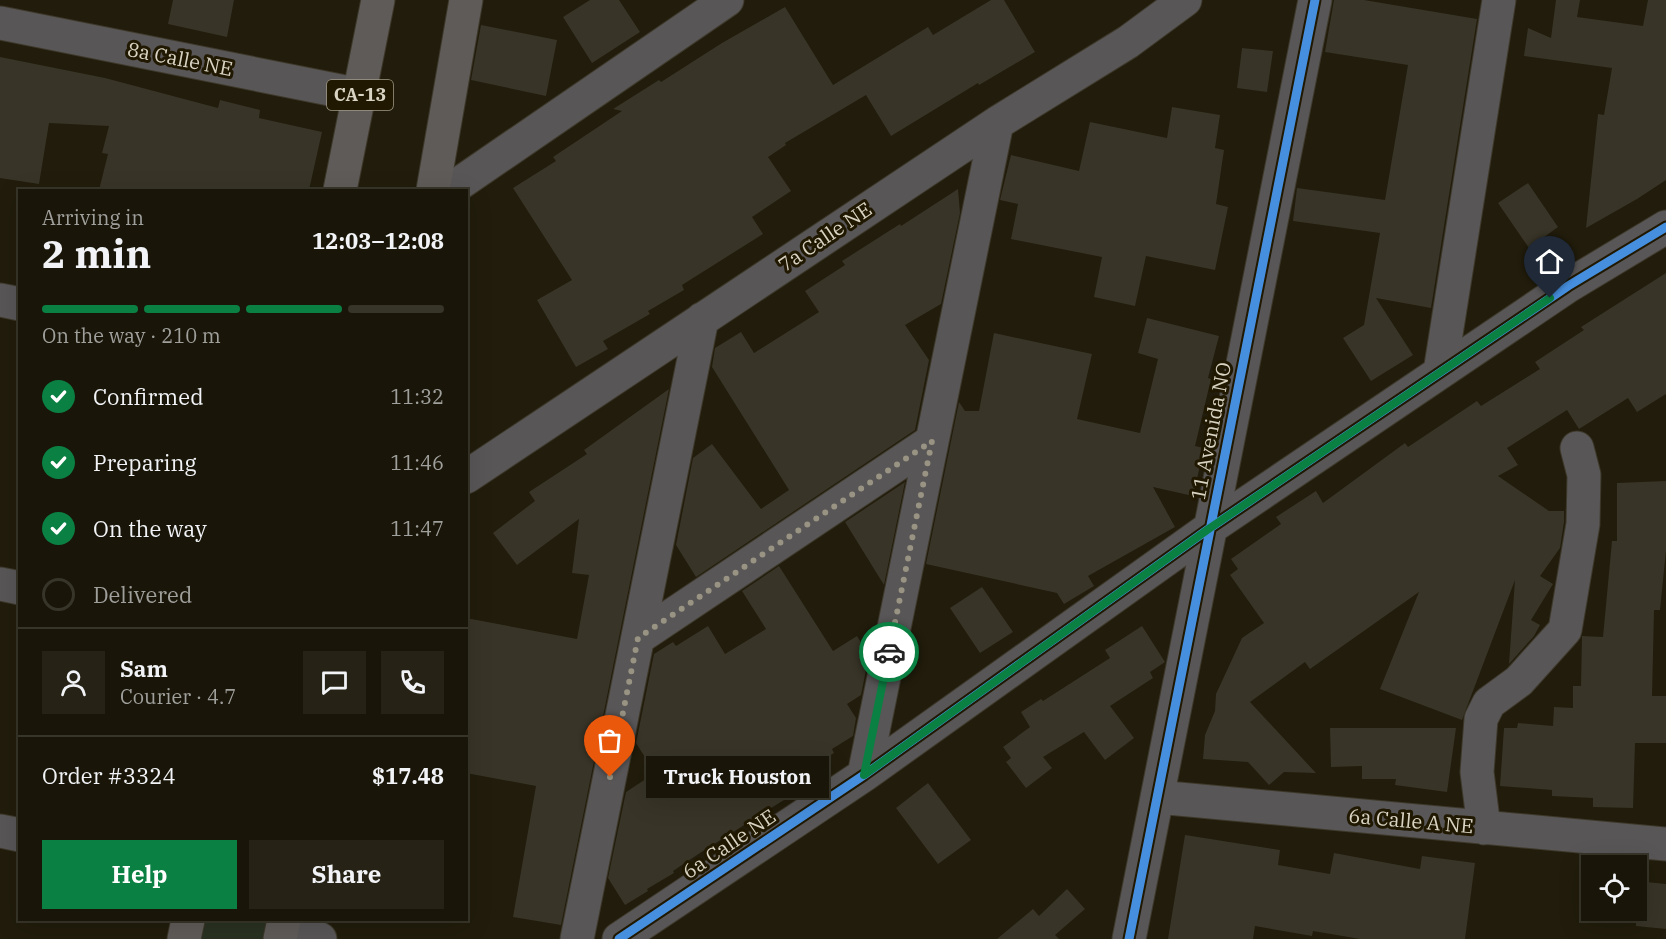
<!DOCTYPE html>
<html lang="en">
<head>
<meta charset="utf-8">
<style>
	body { margin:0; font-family:"IBM Plex Serif",serif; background:#262216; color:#f1f3f6; height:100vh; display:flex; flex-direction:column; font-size:22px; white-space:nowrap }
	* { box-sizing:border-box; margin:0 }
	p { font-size:20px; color:#9f9f9c }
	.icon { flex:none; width:33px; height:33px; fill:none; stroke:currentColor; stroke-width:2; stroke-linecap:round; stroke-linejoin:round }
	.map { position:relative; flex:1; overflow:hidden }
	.sheet { position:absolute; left:18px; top:189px; width:450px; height:732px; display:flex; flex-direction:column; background:#191508; border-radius:0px; box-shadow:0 6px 24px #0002,0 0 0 2px #373429 }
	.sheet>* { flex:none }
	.tools { position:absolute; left:1581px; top:855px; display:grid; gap:12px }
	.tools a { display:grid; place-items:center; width:66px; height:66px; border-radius:0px; background:#191508; box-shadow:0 6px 24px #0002,0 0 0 2px #373429; font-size:30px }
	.pin { position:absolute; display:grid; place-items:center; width:51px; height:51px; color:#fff; margin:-62px -26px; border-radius:50% 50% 50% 0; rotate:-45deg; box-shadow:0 0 6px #0007 }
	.pin .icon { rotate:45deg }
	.courier { position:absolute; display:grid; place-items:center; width:60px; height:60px; margin:-30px; border:4px solid #0b8043; border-radius:50%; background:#fff; color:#222; box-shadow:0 2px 8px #0007 }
	.bubble { position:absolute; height:42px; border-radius:0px; background:#191508; box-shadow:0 6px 24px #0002,0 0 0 2px #373429; font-size:20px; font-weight:700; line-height:42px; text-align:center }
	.headline em { font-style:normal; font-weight:700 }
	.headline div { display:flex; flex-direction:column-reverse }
	.headline { display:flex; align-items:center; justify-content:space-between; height:102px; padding:0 24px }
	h1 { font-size:39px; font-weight:700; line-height:45px }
	.bar { display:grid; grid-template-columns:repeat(4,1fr); gap:9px 6px; align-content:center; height:72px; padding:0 24px }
	.bar i { height:8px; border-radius:4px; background:#373429 }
	.bar .active { background:#0b8043 }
	.bar p { grid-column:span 4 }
	.line { display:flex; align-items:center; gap:15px; padding:0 24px; border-top:2px solid #373429 }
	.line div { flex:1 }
	.round { display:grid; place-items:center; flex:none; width:63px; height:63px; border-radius:0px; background:#262216 }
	ol { padding:0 24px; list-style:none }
	li { display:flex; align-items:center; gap:18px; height:66px }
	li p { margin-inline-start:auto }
	li .icon { padding:6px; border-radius:50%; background:#0b8043; color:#fff; stroke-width:4 }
	li:last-child { color:#9f9f9c }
	li i { width:33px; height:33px; border:3px solid #373429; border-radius:50% }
	.button { display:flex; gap:12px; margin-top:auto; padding:12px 24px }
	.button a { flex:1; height:69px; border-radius:0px; background:#0b8043; color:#fff; font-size:24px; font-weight:700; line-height:69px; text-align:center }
	.button a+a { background:#262216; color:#f1f3f6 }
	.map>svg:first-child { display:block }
	.green { fill:#293121 }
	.building { fill:#383427 }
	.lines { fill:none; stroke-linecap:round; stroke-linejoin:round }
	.minor-casing { stroke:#3d382a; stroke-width:35 }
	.highway-casing { stroke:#3d382a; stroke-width:35 }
	.minor { stroke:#585656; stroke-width:33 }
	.highway { stroke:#5f5b58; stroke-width:33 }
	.cycleway-casing { stroke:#201800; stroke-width:13 }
	.cycleway { stroke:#468fdf; stroke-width:9 }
	.done { stroke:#989382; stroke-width:6; stroke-dasharray:0 10.8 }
	.route { stroke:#0b8043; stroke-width:8 }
	.labels { text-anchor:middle; stroke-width:6; stroke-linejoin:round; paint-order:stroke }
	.shield { fill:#201800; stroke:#a19b88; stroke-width:1.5 }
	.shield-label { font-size:18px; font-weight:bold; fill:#d8d3c2 }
	.street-label { font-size:20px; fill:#d8d3c2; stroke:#201800 }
</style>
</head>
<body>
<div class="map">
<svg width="1666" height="939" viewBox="0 0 1666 939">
	<rect width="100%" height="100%" fill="#211c0b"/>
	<path class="green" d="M189,920H283L278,939H185Z"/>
	<path class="building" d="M173,0H234L227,37L168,24Z
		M590,0H619L640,32L592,63L563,17Z
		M991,0H1004L1035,52L979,85L978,83L891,136L866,95L785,143L786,145L768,157L791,191L752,217L763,234L682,285L684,290L648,311L650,314L603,341L608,349L576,367L537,300L572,280L513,188L556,161L553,157L622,111L613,109L659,80L661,82L722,43L785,7L833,85L928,27L933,35Z
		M1334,0H1364L1477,19L1431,308L1376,298L1413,355L1371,381L1343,338L1364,325L1380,233L1293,221L1297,188L1385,200L1408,65L1325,52Z
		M1556,0H1580L1577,17L1643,26L1648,0H1666V180L1637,199L1586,228L1598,114L1604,115L1612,68L1524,56L1528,28L1551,38Z
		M481,25L557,40L546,96L471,80Z
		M1242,48L1273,51L1267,92L1237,88Z
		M0,57L105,78L218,108L220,100L260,110L259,118L322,132L309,190H99L108,154L102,153L109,126L49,123L39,184L0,178Z
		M1172,107L1220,115L1215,148L1224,150L1216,204L1228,207L1215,270L1146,256L1135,306L1094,297L1102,257L1011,239L1018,204L1000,200L1011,155L1079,171L1090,122L1167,138Z
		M1528,183L1558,227L1529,248L1498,203Z
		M958,189L960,213L941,304L905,325L929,360L915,430L696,577L676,545L693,458L712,444L761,509L789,490L712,367L715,348L741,332L754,353L819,312L805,291L845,265L842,261L900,224L901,226Z
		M1666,273V394L1637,412L1628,398L1579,429L1567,410L1507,448L1518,465L1498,476L1549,511H1564V522L1560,548L1540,576L1553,584L1531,620L1540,625L1534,636L1509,664L1515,580L1462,720L1380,689L1419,592L1310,669L1305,662L1250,702L1316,773L1284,772L1269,785L1248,762L1203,759L1205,735L1215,711L1216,694L1242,638L1264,623L1230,575L1238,569L1231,559L1281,524L1276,517L1316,491L1323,503L1405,443L1408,447L1477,401L1481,406L1540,369L1535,362L1584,330L1581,327Z
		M1147,318L1219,336L1208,378L1211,379L1195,446L1204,448L1193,496L1153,487L1175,527L1088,576L1094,586L1064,604L1057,593L926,564L959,402L965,411H979L994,333L1092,354L1077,419L1140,433L1158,359L1138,353Z
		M669,389L561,925L513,917L536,786L466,773V618L577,639L589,575L572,573L579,519L517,565L493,533L535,501L529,492L587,454L584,450Z
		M1666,481V550L1660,610H1654L1652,696H1666V743H1635L1633,808L1593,807V798L1552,796V790L1500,786L1504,728H1517L1518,723L1553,726L1554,707L1573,708V686H1581L1582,636L1603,637L1612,541H1617V483Z
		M905,482L884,585L845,522Z
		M779,566L833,651L857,636L869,655L861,695L847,704L856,718L853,736L832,749L834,753L796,777L803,788L700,853L673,871L674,873L647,889L648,891L625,905L608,878L626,792L655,773L636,743L654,654L673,642L676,646L708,626L725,654L766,629L742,591Z
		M982,587L1013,632L980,653L950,608Z
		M1142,626L1165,662L1150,672L1153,678L1110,706L1134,738L1105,760L1084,732L1043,757L1052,768L1026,788L1006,762L1011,758L1003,747L1030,727L1021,712L1041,699L1043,701L1110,658L1105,650Z
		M1330,728H1456L1447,792L1395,785L1396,779H1362V766L1331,767Z
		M928,783L971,840L938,864L896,808Z
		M1185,835L1280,850L1278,865L1330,874L1334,853L1420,869L1422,856L1475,863L1465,939H1360L1313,931L1312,936L1255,926L1253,939H1168Z
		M1636,881L1666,884V929L1636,926Z
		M1067,889L1085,909L1055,935L1059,939H997L1033,909L1039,916Z"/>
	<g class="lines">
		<g class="minor-casing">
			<path id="minor" d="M0,23L360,95
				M450,190L727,0
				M0,300L20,304
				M1440,372L1499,0
				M466,477L997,123L1128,42L1185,0
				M0,584L20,588
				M638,638L932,441
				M864,775L997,123
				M1157,797L1666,844
				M1484,828L1477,772L1481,719L1489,703L1519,681L1565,630L1583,524L1584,475L1577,448
				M0,831L20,835
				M284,920L320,939
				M577,939L702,319
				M619,939L864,775L1210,528L1568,286L1666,227
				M1129,939L1315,0"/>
		</g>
		<g class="highway-casing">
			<path id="highway" d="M340,190L378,0
				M433,190L466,0
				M184,939L188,920
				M280,939L284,920"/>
		</g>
		<use href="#minor" class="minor"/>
		<use href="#highway" class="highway"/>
		<g class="cycleway-casing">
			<path id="cycleway" d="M619,939L864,775L1210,528L1568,286L1666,227
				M1129,939L1315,0"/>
		</g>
		<use href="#cycleway" class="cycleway"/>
	</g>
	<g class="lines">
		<path class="done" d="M610,777L638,638L932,441L889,652"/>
		<path class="route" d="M889,652L864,775L1210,528L1550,298"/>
	</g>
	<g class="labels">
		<rect class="shield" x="327" y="80" width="66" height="30" rx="4.5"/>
		<g class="shield-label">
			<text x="360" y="101">CA-13</text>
		</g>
		<g class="street-label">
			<text transform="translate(180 59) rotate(11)" y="7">8a Calle NE</text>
			<text transform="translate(825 237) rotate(-34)" y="7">7a Calle NE</text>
			<text transform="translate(1211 431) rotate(-79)" y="7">11 Avenida NO</text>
			<text transform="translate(1411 821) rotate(5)" y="7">6a Calle A NE</text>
			<text transform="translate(729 844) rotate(-34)" y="7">6a Calle NE</text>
		</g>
	</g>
</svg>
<div class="tools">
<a><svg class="icon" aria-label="locate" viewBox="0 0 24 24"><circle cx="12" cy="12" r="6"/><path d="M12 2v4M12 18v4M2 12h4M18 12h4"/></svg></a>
</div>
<div class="pin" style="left:610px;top:777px;background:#ea580c"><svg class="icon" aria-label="bag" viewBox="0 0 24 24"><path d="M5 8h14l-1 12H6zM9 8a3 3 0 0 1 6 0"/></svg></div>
<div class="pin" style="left:1550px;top:298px;background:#1f2937"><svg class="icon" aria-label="home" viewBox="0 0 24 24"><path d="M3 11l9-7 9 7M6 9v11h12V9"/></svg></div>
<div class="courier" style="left:889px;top:652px"><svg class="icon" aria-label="car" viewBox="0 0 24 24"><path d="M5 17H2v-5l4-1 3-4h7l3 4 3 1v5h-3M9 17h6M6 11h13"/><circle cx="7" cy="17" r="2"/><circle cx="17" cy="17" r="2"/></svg></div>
<div class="bubble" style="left:646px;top:756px;width:183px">Truck Houston</div>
<section class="sheet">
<div class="headline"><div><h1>2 min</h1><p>Arriving in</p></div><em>12:03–12:08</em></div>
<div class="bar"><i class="active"></i><i class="active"></i><i class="active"></i><i></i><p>On the way · 210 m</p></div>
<ol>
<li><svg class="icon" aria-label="check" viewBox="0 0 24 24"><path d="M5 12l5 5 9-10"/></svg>Confirmed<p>11:32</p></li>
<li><svg class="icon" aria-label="check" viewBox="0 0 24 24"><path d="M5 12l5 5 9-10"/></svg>Preparing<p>11:46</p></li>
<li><svg class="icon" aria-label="check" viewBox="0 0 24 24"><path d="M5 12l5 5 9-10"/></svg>On the way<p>11:47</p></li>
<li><i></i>Delivered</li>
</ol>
<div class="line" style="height:108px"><a class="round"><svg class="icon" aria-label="person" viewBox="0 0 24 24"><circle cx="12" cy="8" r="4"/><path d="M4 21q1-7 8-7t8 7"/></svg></a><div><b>Sam</b><p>Courier · 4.7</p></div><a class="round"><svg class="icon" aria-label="chat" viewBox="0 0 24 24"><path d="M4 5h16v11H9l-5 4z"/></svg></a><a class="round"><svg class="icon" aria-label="phone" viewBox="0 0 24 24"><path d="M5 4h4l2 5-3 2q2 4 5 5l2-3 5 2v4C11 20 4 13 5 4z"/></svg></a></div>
<div class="line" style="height:78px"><div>Order #3324</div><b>$17.48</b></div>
<div class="button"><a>Help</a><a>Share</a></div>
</section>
</div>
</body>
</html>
